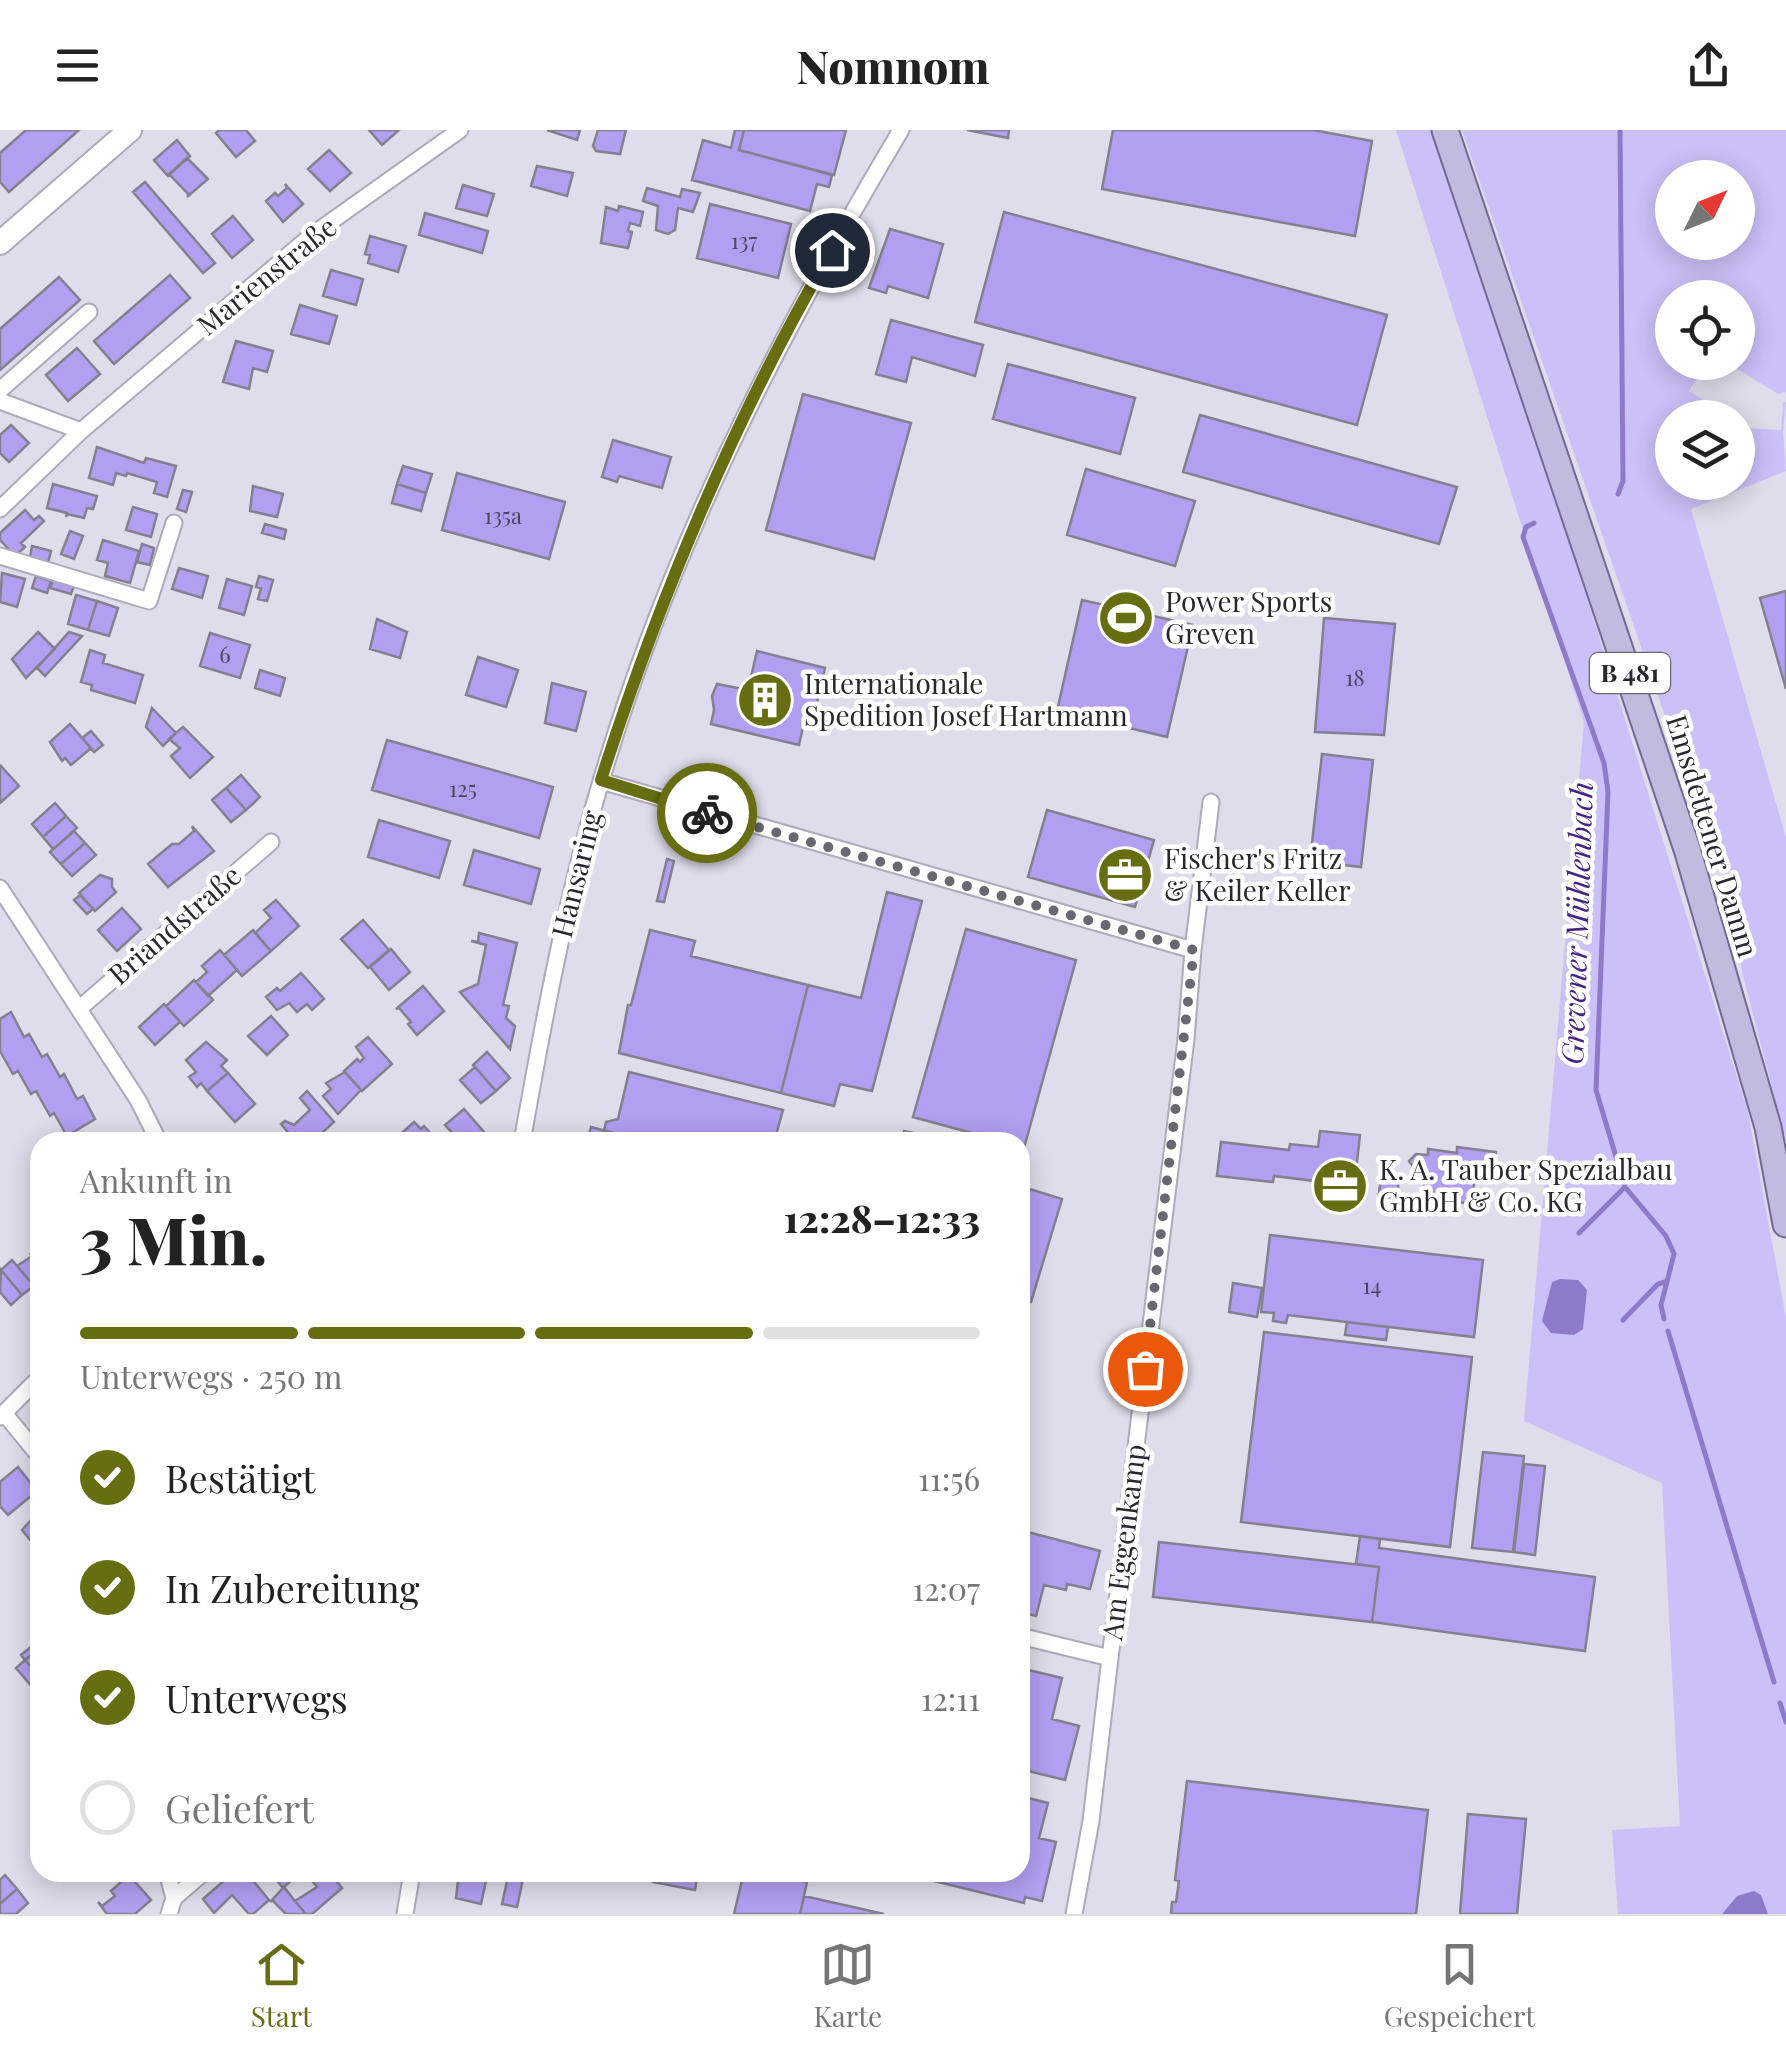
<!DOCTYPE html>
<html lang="de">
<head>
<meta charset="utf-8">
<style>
	body { margin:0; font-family:"Playfair Display",serif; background:#f2f2f2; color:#222; height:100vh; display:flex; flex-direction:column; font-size:38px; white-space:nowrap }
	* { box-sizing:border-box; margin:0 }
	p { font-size:32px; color:#767676 }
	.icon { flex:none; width:55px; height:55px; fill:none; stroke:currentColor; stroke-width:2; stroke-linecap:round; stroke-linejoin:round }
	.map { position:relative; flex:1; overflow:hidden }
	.panel { position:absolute; left:30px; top:1002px; width:1000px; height:750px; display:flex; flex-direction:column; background:#fff; border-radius:30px; box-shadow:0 5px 25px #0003 }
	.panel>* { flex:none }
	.needle { width:65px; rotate:47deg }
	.fabs { position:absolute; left:1655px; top:30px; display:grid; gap:20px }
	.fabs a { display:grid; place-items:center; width:100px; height:100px; border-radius:50%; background:#fff; box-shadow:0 5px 25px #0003; font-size:50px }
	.pin { position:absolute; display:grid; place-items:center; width:85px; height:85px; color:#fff; margin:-42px; border:5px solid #fff; border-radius:50%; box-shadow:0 2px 10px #0007 }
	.courier { position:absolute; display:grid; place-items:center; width:100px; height:100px; margin:-50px; border:8px solid #676d11; border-radius:50%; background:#fff; color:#222; box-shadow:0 2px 12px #0007 }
	.overview em { font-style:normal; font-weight:800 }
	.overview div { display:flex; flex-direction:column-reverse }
	.overview { display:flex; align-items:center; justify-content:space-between; height:170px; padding:0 50px }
	h1 { font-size:65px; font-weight:800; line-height:75px }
	.bar { display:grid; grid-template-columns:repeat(4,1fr); gap:15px 10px; align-content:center; height:120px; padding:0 50px }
	.bar i { height:12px; border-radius:8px; background:#e0e0e0 }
	.bar .selected { background:#676d11 }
	.bar p { grid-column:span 4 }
	ol { padding:0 50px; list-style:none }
	li { display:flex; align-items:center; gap:30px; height:110px }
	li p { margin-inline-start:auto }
	li .icon { padding:10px; border-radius:50%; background:#676d11; color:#fff; stroke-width:4 }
	li:last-child { color:#767676 }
	li i { width:55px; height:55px; border:5px solid #e0e0e0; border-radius:50% }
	header { display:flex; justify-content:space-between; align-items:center; height:130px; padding:0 50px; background:#fff; font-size:45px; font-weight:800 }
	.tabs { display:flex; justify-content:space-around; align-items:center; height:140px; border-top:2px solid #e0e0e0; background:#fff; font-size:28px; color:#767676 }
	.tabs a { display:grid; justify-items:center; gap:5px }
	.tabs .selected { color:#676d11 }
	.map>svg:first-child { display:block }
	.green { fill:#cbc0f8; fill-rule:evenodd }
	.water { fill:#8d7ac9 }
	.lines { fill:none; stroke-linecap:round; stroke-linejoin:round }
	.stream { stroke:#8d7ac9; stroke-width:5 }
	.building { fill:#b19ff2; stroke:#83818f; stroke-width:2.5 }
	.street-casing { stroke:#adaab9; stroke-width:19 }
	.secondary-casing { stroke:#adaab9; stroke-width:26 }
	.primary-casing { stroke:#726a94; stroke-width:29 }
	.street { stroke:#fff; stroke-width:15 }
	.secondary { stroke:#fff; stroke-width:22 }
	.primary { stroke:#c2bbe0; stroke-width:25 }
	.done { stroke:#696770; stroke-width:10; stroke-dasharray:0 18 }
	.route { stroke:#676d11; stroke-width:12 }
	.labels { text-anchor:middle; stroke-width:9; stroke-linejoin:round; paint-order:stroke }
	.number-label { font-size:22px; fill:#4b465f }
	.shield { fill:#fff; stroke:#69686d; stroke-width:2.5 }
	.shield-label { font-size:25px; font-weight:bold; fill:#29282e }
	.street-label { font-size:28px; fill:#29282e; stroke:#fff }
	.poi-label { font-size:28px; fill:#29282e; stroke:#fff; text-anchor:start }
	.water-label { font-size:30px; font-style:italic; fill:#452583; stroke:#fff }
</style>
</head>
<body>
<header><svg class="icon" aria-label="menu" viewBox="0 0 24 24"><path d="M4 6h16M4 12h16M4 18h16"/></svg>Nomnom<svg class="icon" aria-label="share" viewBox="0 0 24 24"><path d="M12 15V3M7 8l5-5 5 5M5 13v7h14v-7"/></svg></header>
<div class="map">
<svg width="1786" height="1784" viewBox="0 0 1786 1784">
	<rect width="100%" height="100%" fill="#dfdceb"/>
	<path class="green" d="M1396,0H1433L1572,420L1748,982L1786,1188V1784H1768L1761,1765L1737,1766L1722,1784H1618L1612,1700L1680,1696L1662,1353L1524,1291L1584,592Z
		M1462,0H1786V262L1778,264L1728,233L1738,232V168H1672V232L1707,233L1689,261L1730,287L1672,288V352H1738V292L1747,298L1781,300L1783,273L1786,272L1783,301L1786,341L1691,379L1786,708V1011L1742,842L1732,764L1705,695L1691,673L1672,606ZM1672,48H1738V112H1672Z"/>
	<path class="water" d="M1560,1149L1578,1150L1587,1160L1583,1199L1574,1205L1551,1203L1542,1191L1552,1152Z
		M1754,1761L1761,1765L1768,1784H1722L1737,1766Z"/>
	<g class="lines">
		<path class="stream" d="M1618,364L1623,351L1620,0
			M1534,393L1526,397L1523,407L1604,633L1608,662L1596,960L1625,1057L1666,1106L1674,1124L1661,1175L1664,1189
			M1579,1103L1625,1057
			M1623,1190L1658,1154L1665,1152
			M1668,1201L1774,1552
			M1780,1573L1786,1592"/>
	</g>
	<path class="building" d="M26,0H79L9,62L0,52V23Z
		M219,0H246L255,11L236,27L216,3Z
		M369,0H399L382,15Z
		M547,0H580L577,10Z
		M598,0H626L620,24L596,21L593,16Z
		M735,0H744L739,20L832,45L829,57L817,54L810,81L692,50L703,10L731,18Z
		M744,0H846L834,45L739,20Z
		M967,0H1009L1008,8Z
		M1113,0H1313L1372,11L1355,106L1102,59Z
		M177,10L190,26L168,46L154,30Z
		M329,20L351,43L330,61L308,39Z
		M187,28L208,49L187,67L189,65L169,44Z
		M537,36L573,43L567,66L531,56Z
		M145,52L215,133L203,143L133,62Z
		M285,54L303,74L283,92L266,71L275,63L278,66L287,58Z
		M463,55L494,64L487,86L456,78Z
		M647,58L680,67L682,59L700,63L693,82L678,78L675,100L668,104L656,100L658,76L643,71Z
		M710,74L791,94L778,148L697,128Z
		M619,76L643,82L640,96L630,93L628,101L632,102L628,118L601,113L606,77L618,81Z
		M1004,82L1387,185L1357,295L975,192Z
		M425,83L488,101L482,123L419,105Z
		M233,86L253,110L232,128L212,104Z
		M890,99L943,114L928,168L888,156L886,163L869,158Z
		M370,106L406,116L398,142L368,133L370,125L365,124Z
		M331,140L363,149L356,175L323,166Z
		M170,145L190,168L114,234L94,211Z
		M59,147L80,170L0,240V199Z
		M300,175L337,186L329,214L291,204Z
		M891,190L983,215L975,246L912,227L906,252L876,244Z
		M236,211L273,221L267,242L253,238L249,259L223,252Z
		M77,218L100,244L68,271L46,245Z
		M1008,234L1135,268L1120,324L993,289Z
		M803,264L911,293L874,429L766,400Z
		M1200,285L1457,357L1439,414L1183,342Z
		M11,295L29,313L9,332L0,323V305Z
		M613,310L671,327L662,358L619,346L617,352L602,347Z
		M97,317L144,333L146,328L176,336L167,367L154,363L157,352L127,343L126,346L116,343L113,355L89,348Z
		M403,336L432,344L426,363L397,354Z
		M1086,339L1195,371L1175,436L1067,405Z
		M457,343L565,372L549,429L442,400Z
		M53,354L97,366L93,379L87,378L84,388L67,384L66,387L67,383L47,378Z
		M397,354L426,363L421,381L392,373Z
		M253,356L283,364L277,387L250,381Z
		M183,360L192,362L186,382L177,379Z
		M133,377L157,384L151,407L126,400Z
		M25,380L34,390L39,386L44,391L21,413L25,417L15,426L0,410V403Z
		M265,394L286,400L284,409L262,403Z
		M70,401L83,406L74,429L61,424Z
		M103,410L139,421L130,453L105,446L108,433L97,430Z
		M142,414L154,418L150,435L137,432Z
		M32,416L51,421L48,433H29Z
		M179,438L208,446L202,468L172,459Z
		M2,443L25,449L17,477L0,472Z
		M36,446L51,451L47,463L32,458Z
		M259,446L273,450L267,471L258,469L261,458L256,457Z
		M227,449L252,456L244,485L219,478Z
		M53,450L74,456L71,464L50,458Z
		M1786,461V559L1760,468Z
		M76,465L97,471L88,500L68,494Z
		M1082,470L1193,495L1167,607L1057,581Z
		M97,471L118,478L109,506L88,500Z
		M1324,488L1395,494L1384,605L1315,602Z
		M377,489L407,502L400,528L370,519Z
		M38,502L55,519L26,548L12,529Z
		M69,502L82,506L45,546L37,538Z
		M210,503L250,515L240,548L200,536Z
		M90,520L105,525L103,533L143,545L135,573L91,560L92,555L81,552Z
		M757,521L825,538L816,577L808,575L799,615L711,594L714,580L712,566L717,554L748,560Z
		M478,527L518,540L506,577L466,565Z
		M260,540L285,548L280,566L255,558Z
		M552,553L586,562L576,601L545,593Z
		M152,578L176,603L163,616L146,597Z
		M70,594L91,618L71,635L65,628L62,631L50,612Z
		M183,597L213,627L190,648L171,626L180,618L169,609Z
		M91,601L103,615L94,622L82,608Z
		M387,610L553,657L539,708L372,660Z
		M1322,624L1373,630L1361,737L1310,731Z
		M1,636L19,656L0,673V638Z
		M241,645L260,667L246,680L226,658Z
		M226,658L246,680L231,692L212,670Z
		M55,673L66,686L43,707L32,694Z
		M1047,680L1154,710L1135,777L1028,747Z
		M66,686L77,698L50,722L53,719L43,707Z
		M379,690L450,711L439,748L368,727Z
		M192,696L214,721L168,757L148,734L172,714H179L194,701Z
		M74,701L85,713L61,734L50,722Z
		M85,713L96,725L72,746L61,734Z
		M474,720L540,739L531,774L464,755Z
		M667,729L674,731L664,772L657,771Z
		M100,745L112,749V757L116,762L95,781L79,763Z
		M887,762L922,771L872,961L840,954L834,976L781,963L808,855L861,868Z
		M80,765L93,779L87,784L74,770Z
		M276,770L299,796L271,821L255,803L271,788L264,780Z
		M122,778L141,799L117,821L98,800Z
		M363,790L389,820L368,838L341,809Z
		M966,799L1076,830L1024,1018L1020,1017V1012H1005L913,987Z
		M253,800L271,821L242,846L224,825Z
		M650,800L695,811L691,826L808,855L781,963L619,923L628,875H631Z
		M479,803L517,813L503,875L509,876L506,888L515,896L510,919L460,862L478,854L486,815L471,811L478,812Z
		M391,819L410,842L389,860L370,837Z
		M220,820L237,840L208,866L196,852L207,842L202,836Z
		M301,843L324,869L312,880L307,874L297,882L289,873L277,880L266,867L277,858L280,861Z
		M194,850L213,870L184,896L166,876Z
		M423,856L444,881L417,905L408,894L411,892L399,878L396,879Z
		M164,874L180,892L155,915L139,897Z
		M11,882L24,907L29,904L42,927L47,924L60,947L64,944L77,969L83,966L95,989L67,1006L54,983L50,986L36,961L31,964L18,941L13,944L0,921V889Z
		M271,886L288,905L267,925L248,906Z
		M368,907L392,934L362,961L344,941L357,929L360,932L364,928L356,917Z
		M206,912L227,930L221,936L228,943L207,961L201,953L197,957L189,947L196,942L186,930Z
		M487,922L510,948L496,961L473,935Z
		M475,937L496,961L481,973L460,950Z
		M345,942L361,960L338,984L323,966L331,959L326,953Z
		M629,942L783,980L774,1012H640L604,1001L606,992L618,989Z
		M228,943L255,974L235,992L207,961Z
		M307,961L334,992L312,1012H297L300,1009L295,1003L291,1006L281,994L285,991L294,995L310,980L300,968Z
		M464,979L485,1003L474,1012H461L445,995Z
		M414,992L421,999L424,996L437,1011L398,1012L395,1009Z
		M591,997L621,1005L619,1012H587Z
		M904,1001L922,1005L920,1012H902Z
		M1320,1001L1360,1005L1352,1076L1319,1072L1321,1052L1315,1051V1055L1314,1051L1274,1046L1273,1052L1217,1046L1221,1012L1289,1020L1290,1014L1318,1017Z
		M1457,1017L1496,1022L1493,1047L1475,1045L1472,1074L1451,1071L1452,1065L1423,1061L1426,1040L1415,1039L1409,1031L1416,1024L1428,1025V1019L1457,1023Z
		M1381,1048L1399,1050L1396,1072L1378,1070Z
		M1020,1056L1062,1069L1031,1172L1020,1169Z
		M1270,1105L1483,1130L1474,1207L1288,1185L1286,1193L1273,1191L1274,1183L1261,1182Z
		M30,1123L40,1135V1153L35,1157L17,1136L32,1126Z
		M12,1130L34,1156L22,1165L1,1140Z
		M1,1140L22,1165L11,1175L0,1162Z
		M1233,1153L1262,1158L1257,1187L1229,1182Z
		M1347,1192L1388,1197L1386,1210L1345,1205Z
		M1264,1202L1472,1227L1450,1417L1241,1392Z
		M1483,1322L1524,1326L1513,1422L1472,1418Z
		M1524,1334L1545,1336L1535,1425L1514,1422Z
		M18,1337L37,1361L8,1385L0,1376V1352Z
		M40,1380V1412L35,1416L22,1400Z
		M1020,1400L1100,1421L1090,1459L1067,1454L1066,1460L1044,1455L1036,1486L1020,1482Z
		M1360,1406L1380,1409L1379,1418L1595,1447L1585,1521L1372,1492L1379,1437L1356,1434Z
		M1159,1412L1379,1437L1372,1492L1153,1467Z
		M37,1512L40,1516V1528L35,1522L25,1530L21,1525Z
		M35,1522L40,1528V1547L25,1530Z
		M25,1530L40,1547V1566L16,1538Z
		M1020,1538L1062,1548L1052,1589L1079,1596L1065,1650L1020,1639Z
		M1187,1651L1428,1680L1416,1784H1171L1172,1772H1176L1179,1751L1175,1750Z
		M1020,1666L1048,1673L1039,1708L1056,1712L1042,1771L1025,1767L1024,1773L897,1742H1020Z
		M1468,1684L1526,1689L1517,1784H1460Z
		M234,1742H246L269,1770L253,1784H249L232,1765L214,1783L203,1769Z
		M278,1742H301L283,1758L273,1746Z
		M305,1742H329L342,1758L312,1784H306L295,1771L317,1757Z
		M459,1742H488L481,1774L456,1768Z
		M509,1742L524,1744L517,1777L502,1774Z
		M633,1742H698L695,1760L653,1752L654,1746Z
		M744,1742H766L807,1752L800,1784H734Z
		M5,1745L17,1759L0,1774V1750Z
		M129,1745L151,1770L135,1784H107L98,1772L102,1776L115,1766L111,1761Z
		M284,1757L295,1771L306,1784H286L272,1770L270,1772Z
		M17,1759L28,1773L16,1784H0V1774Z
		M804,1766L884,1784H800Z"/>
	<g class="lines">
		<g class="street-casing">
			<path id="street" d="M0,260L89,182
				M0,271L81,301
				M0,379L81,301L312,105L460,0
				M0,426L149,471L174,393
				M601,651L1193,820L1186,909L1110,1528
				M0,758L138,970L159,1012
				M1193,820L1211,672
				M80,878L271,712
				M522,1012C543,894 565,774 599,658C667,424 777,208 901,0
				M4,1283L40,1327
				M0,1287L40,1247
				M1020,1506L1110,1528L1091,1691L1074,1784
				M167,1742L174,1768L169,1784
				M174,1768L204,1742
				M405,1784L412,1742"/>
		</g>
		<g class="secondary-casing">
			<path id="secondary" d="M0,113L130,0"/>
		</g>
		<g class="primary-casing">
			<path id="primary" d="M1445,0L1687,719L1768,997L1786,1094"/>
		</g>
		<use href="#street" class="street"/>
		<use href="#secondary" class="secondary"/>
		<use href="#primary" class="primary"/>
	</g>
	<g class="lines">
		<path class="done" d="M707,683L1194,820L1145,1239"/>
		<path class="route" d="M707,683L601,650C660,466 734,288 832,120"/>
	</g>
	<defs>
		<g id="stadium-disc" transform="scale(2.875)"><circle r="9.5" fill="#676d11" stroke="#fff"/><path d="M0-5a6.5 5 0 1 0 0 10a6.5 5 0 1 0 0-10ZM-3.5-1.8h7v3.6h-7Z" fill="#fff"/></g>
		<g id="building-disc" transform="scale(2.875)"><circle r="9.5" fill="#676d11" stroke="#fff"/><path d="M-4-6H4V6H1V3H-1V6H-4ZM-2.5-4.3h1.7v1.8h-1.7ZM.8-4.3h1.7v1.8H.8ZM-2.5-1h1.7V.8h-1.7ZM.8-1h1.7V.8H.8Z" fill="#fff"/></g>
		<g id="office-disc" transform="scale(2.875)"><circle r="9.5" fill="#676d11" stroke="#fff"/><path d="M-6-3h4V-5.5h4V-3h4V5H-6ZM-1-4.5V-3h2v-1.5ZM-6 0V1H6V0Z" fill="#fff"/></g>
	</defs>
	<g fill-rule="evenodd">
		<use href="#stadium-disc" x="1126" y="488"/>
		<use href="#building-disc" x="765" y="570"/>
		<use href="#office-disc" x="1125" y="745"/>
		<use href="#office-disc" x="1340" y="1056"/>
	</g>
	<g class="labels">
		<g class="number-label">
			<text x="744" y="119">137</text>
			<text x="503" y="394">135a</text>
			<text x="225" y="533">6</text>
			<text x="1355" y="556">18</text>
			<text x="463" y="667">125</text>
			<text x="1372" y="1164">14</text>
		</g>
		<rect class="shield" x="1590" y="523" width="80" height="40" rx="8"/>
		<g class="shield-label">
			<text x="1630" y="552">B 481</text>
		</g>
		<g class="street-label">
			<text transform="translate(267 146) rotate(-39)" y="10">Marienstraße</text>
			<text transform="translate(1712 706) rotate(73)" y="10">Emsdettener Damm</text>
			<text transform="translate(577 744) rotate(-76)" y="10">Hansaring</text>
			<text transform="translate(175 795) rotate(-41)" y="10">Briandstraße</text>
			<text transform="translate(1124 1412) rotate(-83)" y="10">Am Eggenkamp</text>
		</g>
		<g class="poi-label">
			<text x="1165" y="482">Power Sports<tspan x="1165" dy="32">Greven</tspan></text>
			<text x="804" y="564">Internationale<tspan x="804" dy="32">Spedition Josef Hartmann</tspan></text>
			<text x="1164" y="739">Fischer's Fritz<tspan x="1164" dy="32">&amp; Keiler Keller</tspan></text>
			<text x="1379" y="1050">K. A. Tauber Spezialbau<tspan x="1379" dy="32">GmbH &amp; Co. KG</tspan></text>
		</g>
		<g class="water-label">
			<text transform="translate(1578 793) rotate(-88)" y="10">Grevener Mühlenbach</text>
		</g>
	</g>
</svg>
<div class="fabs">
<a><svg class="needle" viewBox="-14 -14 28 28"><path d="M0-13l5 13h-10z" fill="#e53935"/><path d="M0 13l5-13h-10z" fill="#767676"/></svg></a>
<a><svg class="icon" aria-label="locate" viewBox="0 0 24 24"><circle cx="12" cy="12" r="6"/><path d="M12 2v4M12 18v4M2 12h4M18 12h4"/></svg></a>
<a><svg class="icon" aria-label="layers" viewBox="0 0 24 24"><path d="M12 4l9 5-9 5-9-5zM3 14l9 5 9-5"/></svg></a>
</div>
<div class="pin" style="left:1145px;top:1239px;background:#ea580c"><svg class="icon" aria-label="bag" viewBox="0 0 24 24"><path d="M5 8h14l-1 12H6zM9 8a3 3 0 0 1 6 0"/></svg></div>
<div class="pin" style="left:832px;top:120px;background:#1f2937"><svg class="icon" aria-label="home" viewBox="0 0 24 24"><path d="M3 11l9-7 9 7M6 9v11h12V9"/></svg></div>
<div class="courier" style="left:707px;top:683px"><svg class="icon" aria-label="bike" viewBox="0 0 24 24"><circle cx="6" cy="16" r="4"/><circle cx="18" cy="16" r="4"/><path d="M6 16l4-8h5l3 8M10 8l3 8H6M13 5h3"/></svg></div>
<section class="panel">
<div class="overview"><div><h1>3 Min.</h1><p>Ankunft in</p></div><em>12:28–12:33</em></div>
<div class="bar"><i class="selected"></i><i class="selected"></i><i class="selected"></i><i></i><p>Unterwegs · 250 m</p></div>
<ol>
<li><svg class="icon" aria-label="check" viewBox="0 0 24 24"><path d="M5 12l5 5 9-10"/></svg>Bestätigt<p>11:56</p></li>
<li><svg class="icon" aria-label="check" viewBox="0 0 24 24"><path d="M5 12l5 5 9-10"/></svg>In Zubereitung<p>12:07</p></li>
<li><svg class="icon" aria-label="check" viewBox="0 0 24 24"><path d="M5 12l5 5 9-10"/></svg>Unterwegs<p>12:11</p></li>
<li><i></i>Geliefert</li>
</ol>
</section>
</div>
<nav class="tabs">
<a class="selected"><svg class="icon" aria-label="home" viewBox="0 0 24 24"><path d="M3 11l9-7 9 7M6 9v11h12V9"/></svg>Start</a>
<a><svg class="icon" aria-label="map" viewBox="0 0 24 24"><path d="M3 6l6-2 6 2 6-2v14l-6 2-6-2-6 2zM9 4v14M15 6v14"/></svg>Karte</a>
<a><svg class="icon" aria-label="saved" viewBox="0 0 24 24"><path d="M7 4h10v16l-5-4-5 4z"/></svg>Gespeichert</a>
</nav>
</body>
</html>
